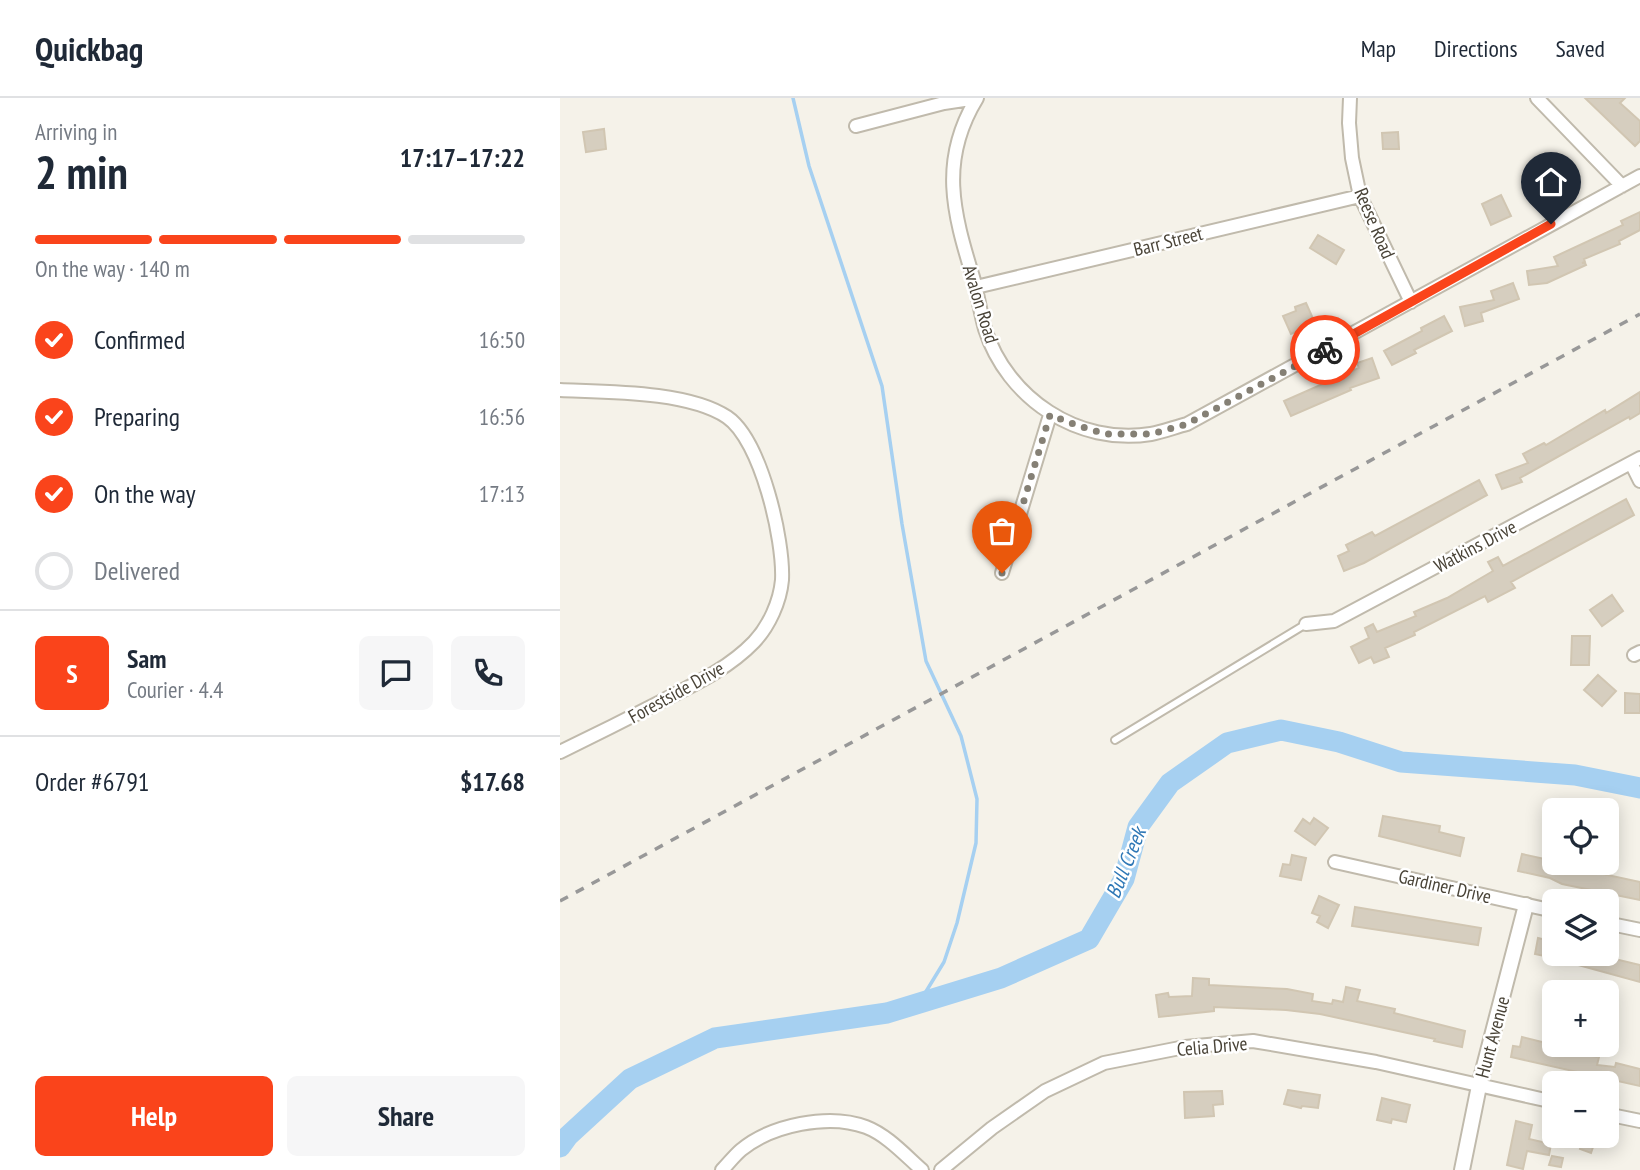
<!DOCTYPE html>
<html lang="en">
<head>
<meta charset="utf-8">
<style>
	body { margin:0; font-family:"PT Sans Narrow",sans-serif; background:#f6f6f7; color:#1f2937; height:100vh; display:flex; flex-direction:column; font-size:26px; white-space:nowrap }
	* { box-sizing:border-box; margin:0 }
	p { font-size:23px; color:#747a83 }
	.icon { flex:none; width:38px; height:38px; fill:none; stroke:currentColor; stroke-width:2; stroke-linecap:round; stroke-linejoin:round }
	.map { position:relative; flex:1; overflow:hidden }
	.sheet { display:flex; flex-direction:column; background:#fff; width:560px }
	.sheet>* { flex:none }
	.tools { position:absolute; left:982px; top:700px; display:grid; gap:14px }
	.tools a { display:grid; place-items:center; width:77px; height:77px; border-radius:10px; background:#fff; box-shadow:0 4px 18px #0003; font-size:35px }
	.pin { position:absolute; display:grid; place-items:center; width:60px; height:60px; color:#fff; margin:-72px -30px; border-radius:50% 50% 50% 0; rotate:-45deg; box-shadow:0 0 7px #0007 }
	.pin .icon { rotate:45deg }
	.courier { position:absolute; display:grid; place-items:center; width:70px; height:70px; margin:-35px; border:5px solid #fa441b; border-radius:50%; background:#fff; color:#222; box-shadow:0 2px 9px #0007 }
	.head em { font-style:normal; font-weight:600 }
	.head div { display:flex; flex-direction:column-reverse }
	.head { display:flex; align-items:center; justify-content:space-between; height:119px; padding:0 35px }
	h1 { font-size:46px; font-weight:600; line-height:52px }
	.bar { display:grid; grid-template-columns:repeat(4,1fr); gap:10px 7px; align-content:center; height:84px; padding:0 35px }
	.bar i { height:9px; border-radius:5px; background:#e0e1e3 }
	.bar .active { background:#fa441b }
	.bar p { grid-column:span 4 }
	.line { display:flex; align-items:center; gap:18px; padding:0 35px; border-top:2px solid #e0e1e3 }
	.line div { flex:1 }
	.round { display:grid; place-items:center; flex:none; width:74px; height:74px; border-radius:10px; background:#f6f6f7 }
	ol { padding:0 35px; list-style:none }
	li { display:flex; align-items:center; gap:21px; height:77px }
	li p { margin-inline-start:auto }
	li .icon { padding:7px; border-radius:50%; background:#fa441b; color:#fff; stroke-width:4 }
	li:last-child { color:#747a83 }
	li i { width:38px; height:38px; border:4px solid #e0e1e3; border-radius:50% }
	.primary-button { display:flex; gap:14px; margin-top:auto; padding:14px 35px }
	.primary-button a { flex:1; height:80px; border-radius:10px; background:#fa441b; color:#fff; font-size:28px; font-weight:600; line-height:80px; text-align:center }
	.primary-button a+a { background:#f6f6f7; color:#1f2937 }
	header { display:flex; align-items:center; gap:42px; box-sizing:border-box; height:98px; padding:0 35px; background:#fff; border-bottom:2px solid #e0e1e3 }
	header strong { font-size:33px }
	nav { display:flex; gap:38px; margin-inline-start:auto; font-size:24px }
	main { display:flex; flex:1; min-height:0 }
	.map>svg:first-child { display:block }
	.lines { fill:none; stroke-linecap:round; stroke-linejoin:round }
	.stream { stroke:#a6d0f1; stroke-width:3.5 }
	.river { stroke:#a6d0f1; stroke-width:21 }
	.building { fill:#d6cebf; stroke:#d1c6b2; stroke-width:2 }
	.service-casing { stroke:#c0baac; stroke-width:10 }
	.minor-casing { stroke:#c0baac; stroke-width:16 }
	.tertiary-casing { stroke:#c0baac; stroke-width:18 }
	.service { stroke:#fff; stroke-width:6 }
	.minor { stroke:#fff; stroke-width:12 }
	.tertiary { stroke:#fff; stroke-width:14 }
	.rail { stroke:#989898; stroke-width:3.5; stroke-dasharray:9 9; stroke-linecap:butt }
	.done { stroke:#858075; stroke-width:7; stroke-dasharray:0 12.6 }
	.route { stroke:#fa441b; stroke-width:9 }
	.labels { text-anchor:middle; stroke-width:5; stroke-linejoin:round; paint-order:stroke }
	.street-label { font-size:19px; fill:#494337; stroke:#fff }
	.water-label { font-size:21px; font-style:italic; fill:#2f78b6; stroke:#fff }
</style>
</head>
<body>
<header>
<strong>Quickbag</strong>
<nav><a>Map</a><a>Directions</a><a>Saved</a></nav>
</header>
<main>
<section class="sheet">
<div class="head"><div><h1>2 min</h1><p>Arriving in</p></div><em>17:17–17:22</em></div>
<div class="bar"><i class="active"></i><i class="active"></i><i class="active"></i><i></i><p>On the way · 140 m</p></div>
<ol>
<li><svg class="icon" aria-label="check" viewBox="0 0 24 24"><path d="M5 12l5 5 9-10"/></svg>Confirmed<p>16:50</p></li>
<li><svg class="icon" aria-label="check" viewBox="0 0 24 24"><path d="M5 12l5 5 9-10"/></svg>Preparing<p>16:56</p></li>
<li><svg class="icon" aria-label="check" viewBox="0 0 24 24"><path d="M5 12l5 5 9-10"/></svg>On the way<p>17:13</p></li>
<li><i></i>Delivered</li>
</ol>
<div class="line" style="height:126px"><b class="round" style="background:#fa441b;color:#fff">S</b><div><b>Sam</b><p>Courier · 4.4</p></div><a class="round"><svg class="icon" aria-label="chat" viewBox="0 0 24 24"><path d="M4 5h16v11H9l-5 4z"/></svg></a><a class="round"><svg class="icon" aria-label="phone" viewBox="0 0 24 24"><path d="M5 4h4l2 5-3 2q2 4 5 5l2-3 5 2v4C11 20 4 13 5 4z"/></svg></a></div>
<div class="line" style="height:91px"><div>Order #6791</div><b>$17.68</b></div>
<div class="primary-button"><a>Help</a><a>Share</a></div>
</section>
<div class="map">
<svg width="1080" height="1072" viewBox="0 0 1080 1072">
	<rect width="100%" height="100%" fill="#f5f2e9"/>
	<g class="lines">
		<path class="stream" d="M233,0L249,68L322,288L342,426L366,563L401,638L417,701L416,745L397,825L384,864L359,905"/>
		<path class="river" d="M0,1049L8,1038L70,981L155,940L327,915L441,880L529,841L564,781L578,729L610,685L667,645L721,632L779,644L841,664L1015,677L1080,690"/>
	</g>
	<path class="building" d="M1025,0H1065L1060,5L1080,23V43L1075,48Z
		M44,31L46,51L26,54L23,34Z
		M838,34L839,51H823L822,35Z
		M993,73L1000,88L976,100L969,85Z
		M941,97L951,118L931,127L922,106Z
		M1080,114V132L1059,143L1060,146L1024,161L1025,164L1022,165H1025L1026,167L987,185L969,187L967,173L998,168L994,159L1063,127L1061,123Z
		M758,137L784,152L776,166L750,150Z
		M953,185L959,201L921,215L923,223L905,228L900,209L934,202L931,193Z
		M746,205L755,225L731,236L723,218L736,213L735,209Z
		M884,218L892,233L854,252L856,255L832,267L824,253L862,233L861,230Z
		M812,260L819,280L790,290L791,292L731,318L724,303L799,270L797,265Z
		M1080,294V315L1070,321L1069,319L960,380L962,384L942,391L936,377L968,365L963,356L984,345L986,347L1045,312L1046,315Z
		M919,382L927,397L804,465L784,473L778,458L789,453L786,447L812,434L815,438Z
		M1066,401L1074,417L951,484L955,490L928,504L925,498L854,534L855,537L825,550L829,559L814,565L811,559L799,565L791,549L809,540L805,530L813,526L817,534L856,518L854,514L887,500L933,473L928,464L938,459L943,468Z
		M1052,497L1063,513L1042,528L1030,512Z
		M1012,538H1030L1029,567H1011Z
		M1038,577L1056,593L1042,608L1024,592Z
		M1065,595L1080,596V615H1065Z
		M823,718L880,728L879,734L904,740L900,758L819,738Z
		M754,720L768,730L755,747L735,733L743,721L750,726Z
		M962,756L994,763V765H1016L1015,770L1080,784V802L1002,786L990,780L958,773Z
		M732,757L746,760L741,782L720,778L723,766L730,767Z
		M759,798L779,807L768,830L757,824L760,818L752,815Z
		M795,809L921,830L918,847L792,828Z
		M978,840L994,844V860L975,856Z
		M1013,856H1034L1080,867V884L1011,865Z
		M633,880L649,881V887L727,891L753,896L752,903L772,906L773,902L783,904L786,889L800,892L797,903L835,911L834,915L905,933L902,949L874,943L875,941L760,916L726,912L654,909V913L599,919L596,897L608,895L609,899L632,898Z
		M962,939L994,947H1006L1004,954L1039,959L1037,967L1055,969L1056,965L1080,971V988L951,959L953,948L960,949Z
		M728,992L760,997L758,1010L742,1008L741,1010L724,1006Z
		M662,993L663,1006L653,1007L654,1018L625,1020L624,994Z
		M822,1000L850,1007L846,1024L832,1021L831,1025L817,1022Z
		M956,1023L972,1027L969,1041L991,1046L989,1057L967,1053L963,1071L947,1067Z
		M1023,1042L1034,1046L1031,1055L1020,1051Z
		M992,1058L1003,1060L1001,1069L989,1067Z"/>
	<g class="lines">
		<g class="service-casing">
			<path id="service" d="M555,642L746,526"/>
		</g>
		<g class="minor-casing">
			<path id="minor" d="M417,0C379,62 393,114 413,179C418,196 420,214 425,231C447,300 518,348 591,336C603,334 615,329 627,326L1080,78
				M790,0L789,25L792,60L800,98L851,204
				M977,0L1062,88
				M296,28L384,5L417,0
				M416,189L800,98
				M0,292C47,294 128,293 167,319C201,342 224,442 222,482C220,504 209,528 194,544C168,571 133,587 100,604C67,621 33,638 0,654
				M1071,365L1080,383
				M442,475L490,317
				M746,526L774,523L1080,360
				M1074,557L1080,554
				M775,764L994,813
				M1046,825L1080,832
				M1046,1016L1080,1023
				M162,1072C168,1066 174,1058 181,1052C211,1027 269,1015 306,1029C327,1037 345,1057 362,1072
				M381,1072L432,1030L485,993L544,965L625,949L693,943L816,964L994,1004"/>
		</g>
		<g class="tertiary-casing">
			<path id="tertiary" d="M902,1072L919,988L966,807"/>
		</g>
		<use href="#service" class="service"/>
		<use href="#minor" class="minor"/>
		<use href="#tertiary" class="tertiary"/>
		<path class="rail" d="M0,803L1080,216"/>
	</g>
	<g class="lines">
		<path class="done" d="M442,475L490,317L519,328L546,336H591L627,326L765,252"/>
		<path class="route" d="M765,252L991,126"/>
	</g>
	<g class="labels">
		<g class="street-label">
			<text transform="translate(815 125) rotate(67)" y="7">Reese Road</text>
			<text transform="translate(608 143) rotate(-14)" y="7">Barr Street</text>
			<text transform="translate(421 206) rotate(73)" y="7">Avalon Road</text>
			<text transform="translate(915 448) rotate(-28)" y="7">Watkins Drive</text>
			<text transform="translate(116 594) rotate(-29)" y="7">Forestside Drive</text>
			<text transform="translate(885 788) rotate(13)" y="7">Gardiner Drive</text>
			<text transform="translate(932 939) rotate(-75)" y="7">Hunt Avenue</text>
			<text transform="translate(652 948) rotate(-5)" y="7">Celia Drive</text>
		</g>
		<g class="water-label">
			<text transform="translate(566 765) rotate(-68)" y="7">Bull Creek</text>
		</g>
	</g>
</svg>
<div class="tools">
<a><svg class="icon" aria-label="locate" viewBox="0 0 24 24"><circle cx="12" cy="12" r="6"/><path d="M12 2v4M12 18v4M2 12h4M18 12h4"/></svg></a>
<a><svg class="icon" aria-label="layers" viewBox="0 0 24 24"><path d="M12 4l9 5-9 5-9-5zM3 14l9 5 9-5"/></svg></a>
<a>+</a>
<a>−</a>
</div>
<div class="pin" style="left:442px;top:475px;background:#ea580c"><svg class="icon" aria-label="bag" viewBox="0 0 24 24"><path d="M5 8h14l-1 12H6zM9 8a3 3 0 0 1 6 0"/></svg></div>
<div class="pin" style="left:991px;top:126px;background:#1f2937"><svg class="icon" aria-label="home" viewBox="0 0 24 24"><path d="M3 11l9-7 9 7M6 9v11h12V9"/></svg></div>
<div class="courier" style="left:765px;top:252px"><svg class="icon" aria-label="bike" viewBox="0 0 24 24"><circle cx="6" cy="16" r="4"/><circle cx="18" cy="16" r="4"/><path d="M6 16l4-8h5l3 8M10 8l3 8H6M13 5h3"/></svg></div>
</div>
</main>
</body>
</html>
